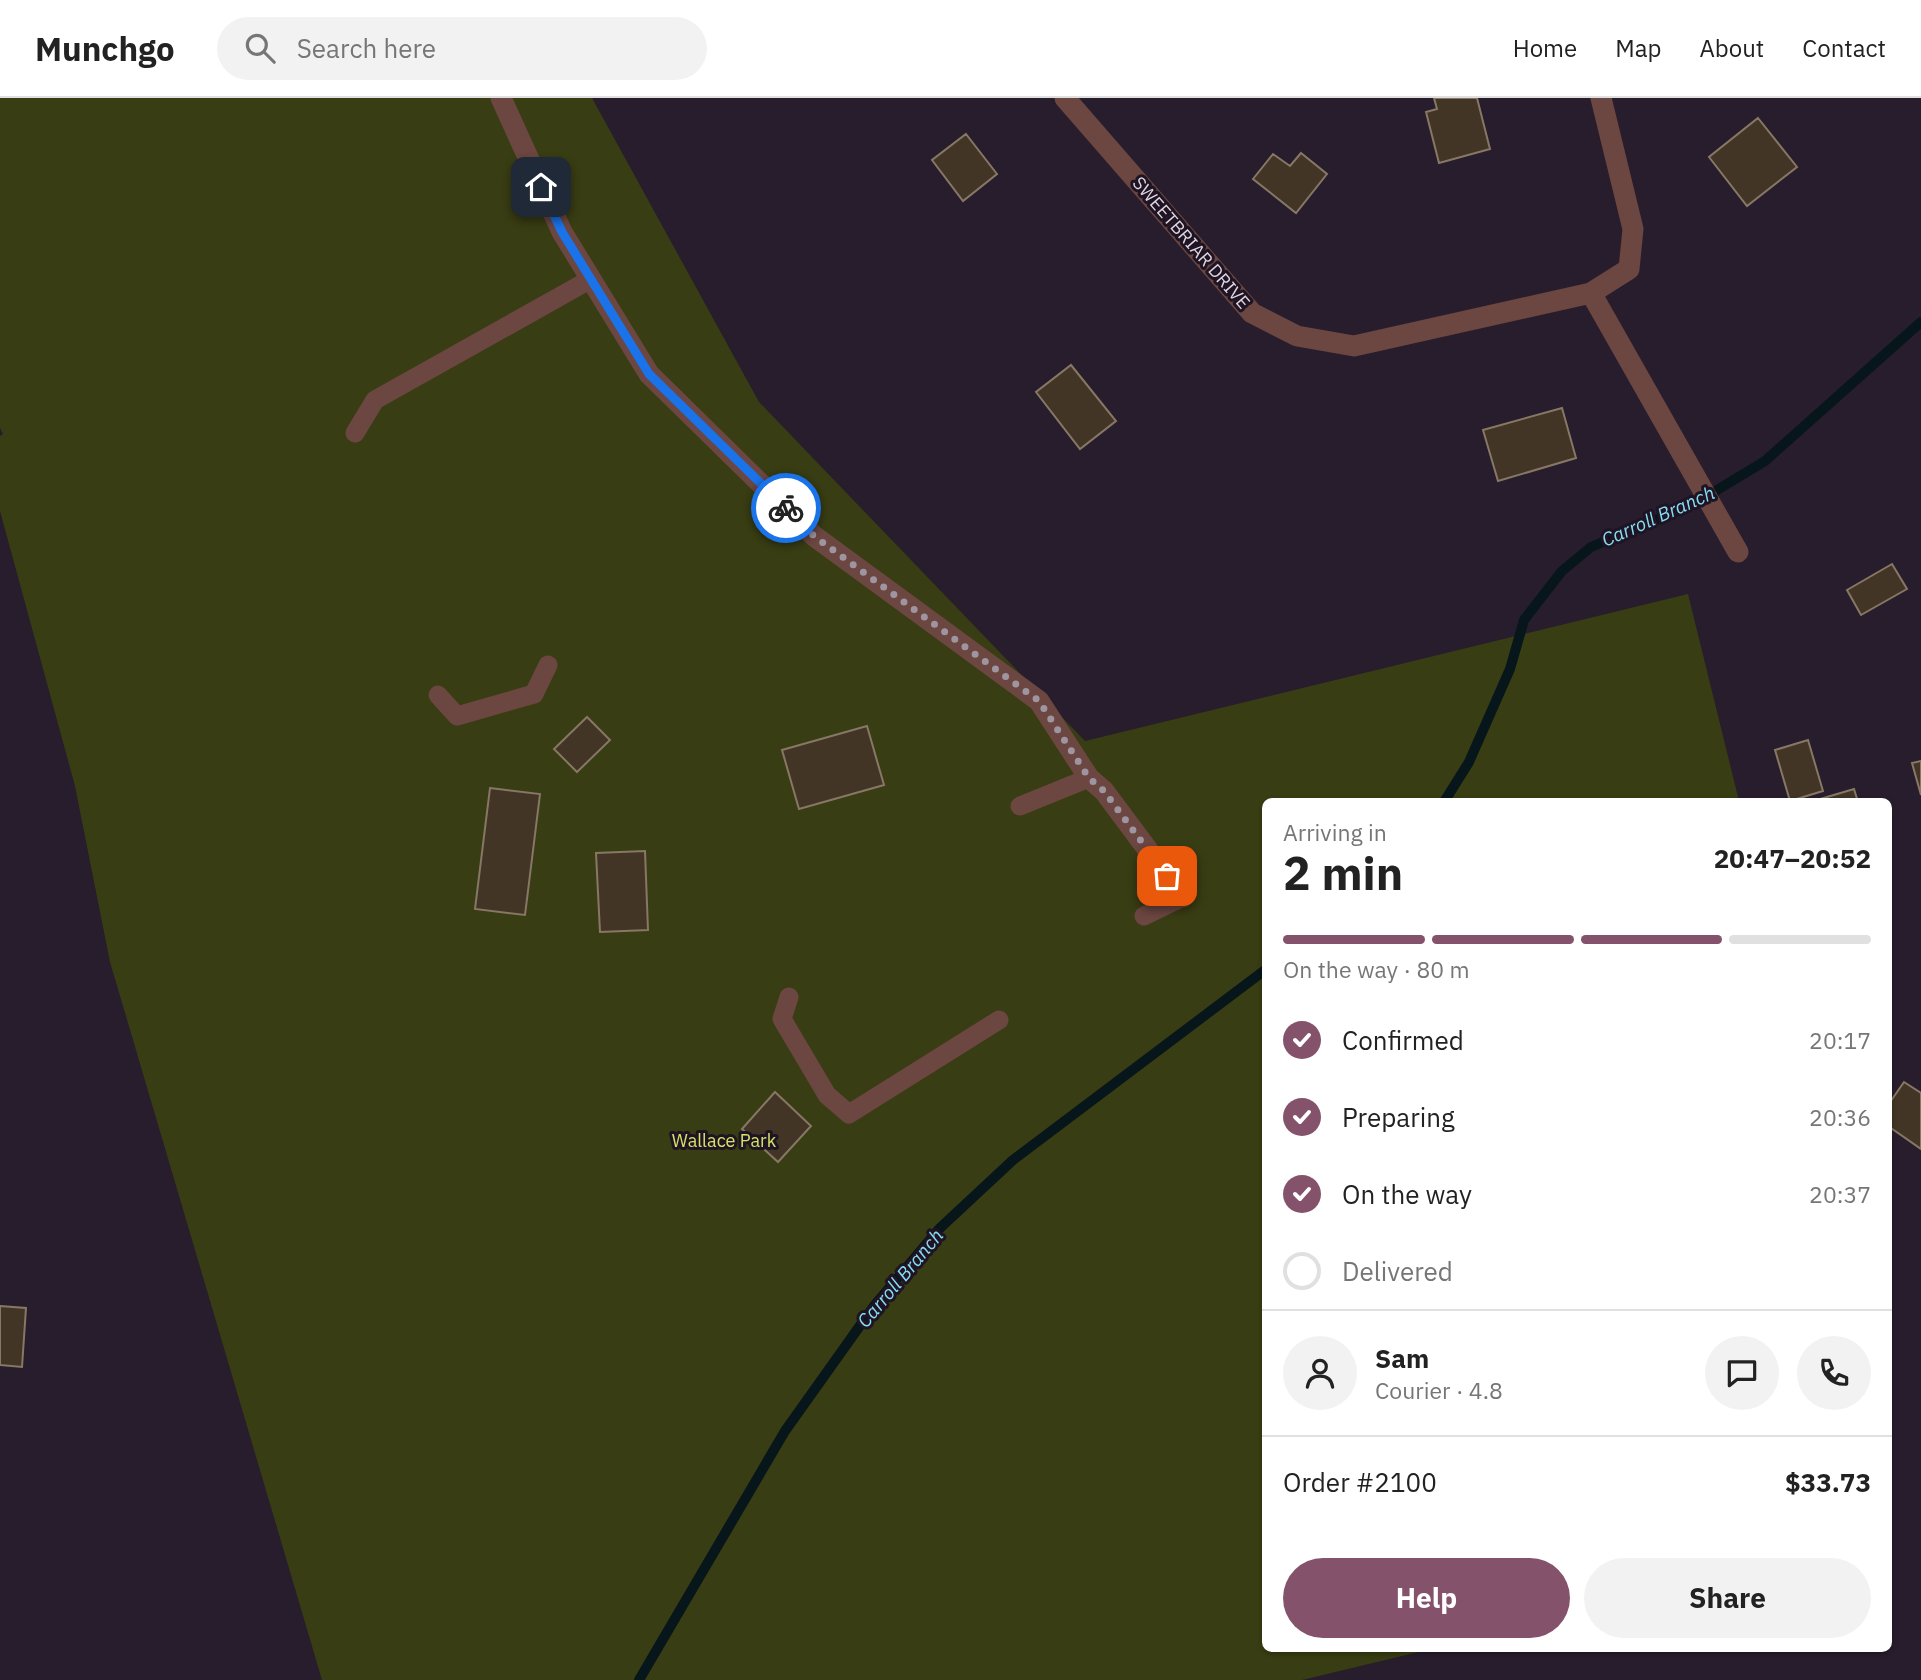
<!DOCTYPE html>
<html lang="en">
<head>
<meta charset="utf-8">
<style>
	body { margin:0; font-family:"IBM Plex Sans",sans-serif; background:#f2f2f2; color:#222; height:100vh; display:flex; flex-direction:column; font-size:26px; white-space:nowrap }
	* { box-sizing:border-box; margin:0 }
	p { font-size:23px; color:#767676 }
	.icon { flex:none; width:38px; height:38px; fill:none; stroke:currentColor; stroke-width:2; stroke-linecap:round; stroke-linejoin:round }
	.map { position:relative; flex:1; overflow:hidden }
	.side { position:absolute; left:1262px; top:700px; width:630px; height:854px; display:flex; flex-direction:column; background:#fff; border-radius:10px; box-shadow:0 2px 5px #0004 }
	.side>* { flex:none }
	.pin { position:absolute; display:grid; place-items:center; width:60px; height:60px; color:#fff; margin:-30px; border-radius:14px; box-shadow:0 4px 10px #0006 }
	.courier { position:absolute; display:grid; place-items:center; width:70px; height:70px; margin:-35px; border:5px solid #1a73e8; border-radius:50%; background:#fff; color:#222; box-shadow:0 2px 9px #0007 }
	.head em { font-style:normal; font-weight:700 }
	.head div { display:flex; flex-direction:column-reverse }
	.head { display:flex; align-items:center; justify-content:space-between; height:119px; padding:0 21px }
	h1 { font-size:46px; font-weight:700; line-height:52px }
	.bar { display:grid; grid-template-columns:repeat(4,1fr); gap:10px 7px; align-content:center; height:84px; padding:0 21px }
	.bar i { height:9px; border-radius:5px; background:#e0e0e0 }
	.bar .selected { background:#84536b }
	.bar p { grid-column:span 4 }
	.line { display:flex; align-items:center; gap:18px; padding:0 21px; border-top:2px solid #e0e0e0 }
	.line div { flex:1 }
	.round { display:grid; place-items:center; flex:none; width:74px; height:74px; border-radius:37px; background:#f2f2f2 }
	ol { padding:0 21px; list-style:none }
	li { display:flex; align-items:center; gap:21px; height:77px }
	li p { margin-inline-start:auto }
	li .icon { padding:7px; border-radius:50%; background:#84536b; color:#fff; stroke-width:4 }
	li:last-child { color:#767676 }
	li i { width:38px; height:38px; border:4px solid #e0e0e0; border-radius:50% }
	.cta { display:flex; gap:14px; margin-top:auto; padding:14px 21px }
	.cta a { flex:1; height:80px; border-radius:42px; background:#84536b; color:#fff; font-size:28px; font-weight:700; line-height:80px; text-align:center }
	.cta a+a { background:#f2f2f2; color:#222 }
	header { display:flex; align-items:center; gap:42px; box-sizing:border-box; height:98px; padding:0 35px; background:#fff; border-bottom:2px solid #e0e0e0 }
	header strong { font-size:33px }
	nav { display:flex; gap:38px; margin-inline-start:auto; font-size:24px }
	.search { width:490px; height:63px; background:#f2f2f2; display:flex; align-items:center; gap:18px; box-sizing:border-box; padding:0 24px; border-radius:38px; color:#767676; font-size:26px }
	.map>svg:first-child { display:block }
	.green { fill:#393d13 }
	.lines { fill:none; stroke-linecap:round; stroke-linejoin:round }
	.stream { stroke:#06161b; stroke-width:10 }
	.building { fill:#433525; stroke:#877765; stroke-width:2 }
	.service { stroke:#6c4641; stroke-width:19 }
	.minor { stroke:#6c4641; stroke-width:21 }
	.done { stroke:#9e95a1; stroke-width:7; stroke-dasharray:0 12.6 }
	.route { stroke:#1a73e8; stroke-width:9 }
	.labels { text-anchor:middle; stroke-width:6; stroke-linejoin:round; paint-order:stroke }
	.street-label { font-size:18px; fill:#ddd5e0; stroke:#1f1423 }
	.park-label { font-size:18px; fill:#d6e366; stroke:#1f1423 }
	.water-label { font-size:19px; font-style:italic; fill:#87ddf4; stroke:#1f1423 }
</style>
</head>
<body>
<header>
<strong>Munchgo</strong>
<div class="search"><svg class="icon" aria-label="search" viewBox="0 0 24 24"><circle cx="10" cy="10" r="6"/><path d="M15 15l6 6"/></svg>Search here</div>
<nav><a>Home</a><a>Map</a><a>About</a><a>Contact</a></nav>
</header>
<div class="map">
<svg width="1921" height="1582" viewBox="0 0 1921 1582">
	<rect width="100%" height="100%" fill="#281d2c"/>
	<path class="green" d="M0,0H592L759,304L1085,643L1688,496L1739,703L1265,704V1550L1431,1551L1302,1582H322L110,864L75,688L0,413V338L3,336L0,330Z"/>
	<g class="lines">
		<path class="stream" d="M1444,704L1469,664L1510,571L1524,522L1562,473L1591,449L1694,406L1765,363L1921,224
			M639,1582L785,1333L874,1208L939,1131L1013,1062L1265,872"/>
	</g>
	<path class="building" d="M1434,0H1477L1490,51L1439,65L1426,14L1437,11Z
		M1758,20L1797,69L1747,108L1709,59Z
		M966,36L997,76L963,103L932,62Z
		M1301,55L1327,76L1296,115L1253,81L1273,56L1290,68Z
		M1071,267L1116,323L1080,351L1036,294Z
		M1562,310L1576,360L1498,383L1483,332Z
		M1892,466L1907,491L1861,517L1847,492Z
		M587,619L610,642L577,674L554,651Z
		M867,628L884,687L799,711L782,652Z
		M1808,642L1823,693L1790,703L1775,652Z
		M1921,663V697L1912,665Z
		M490,690L540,696L525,817L475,811Z
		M1854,691L1858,704H1810Z
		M645,753L648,832L600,834L596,755Z
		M1904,984L1921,995V1051L1888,1028V1007Z
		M775,994L811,1028L778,1064L742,1031Z
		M0,1208L26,1210L22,1269L0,1267Z"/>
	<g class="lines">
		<path class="service" d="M355,335L375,302L591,181
			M438,597L457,618L534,596L548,567
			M1020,708L1089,680
			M1144,818L1183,799
			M789,899L782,921L827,997L849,1016L999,922"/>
		<path class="minor" d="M501,0L562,134L649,276L814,438L1039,603L1089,680L1104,693L1183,799
			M1065,0L1252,215L1297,238L1354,248L1591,195L1629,171L1633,131L1601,0
			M1591,195L1738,454"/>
	</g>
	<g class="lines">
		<path class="done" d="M786,410L814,438L1039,603L1089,680L1104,693L1167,778"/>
		<path class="route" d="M541,89L562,134L649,276L786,410"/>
	</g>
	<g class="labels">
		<g class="street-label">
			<text transform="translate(1191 145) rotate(49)" y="6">SWEETBRIAR DRIVE</text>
		</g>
		<g class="park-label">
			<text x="724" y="1049">Wallace Park</text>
		</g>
		<g class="water-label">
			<text transform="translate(1658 418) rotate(-24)" y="7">Carroll Branch</text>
			<text transform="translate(900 1180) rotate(-50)" y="7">Carroll Branch</text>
		</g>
	</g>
</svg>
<div class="pin" style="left:1167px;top:778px;background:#ea580c"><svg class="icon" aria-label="bag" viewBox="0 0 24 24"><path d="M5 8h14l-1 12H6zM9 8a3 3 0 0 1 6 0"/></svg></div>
<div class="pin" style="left:541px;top:89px;background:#1f2937"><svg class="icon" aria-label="home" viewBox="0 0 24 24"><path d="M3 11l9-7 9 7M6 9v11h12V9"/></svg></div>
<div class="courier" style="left:786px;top:410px"><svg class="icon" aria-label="bike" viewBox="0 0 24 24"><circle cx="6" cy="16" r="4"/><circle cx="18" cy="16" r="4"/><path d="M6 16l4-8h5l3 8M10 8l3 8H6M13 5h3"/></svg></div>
<section class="side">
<div class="head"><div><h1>2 min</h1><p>Arriving in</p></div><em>20:47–20:52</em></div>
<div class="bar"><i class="selected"></i><i class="selected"></i><i class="selected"></i><i></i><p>On the way · 80 m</p></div>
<ol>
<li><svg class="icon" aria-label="check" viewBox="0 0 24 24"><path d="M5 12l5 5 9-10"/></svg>Confirmed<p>20:17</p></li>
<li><svg class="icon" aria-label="check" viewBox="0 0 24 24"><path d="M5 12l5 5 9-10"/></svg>Preparing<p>20:36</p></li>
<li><svg class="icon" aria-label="check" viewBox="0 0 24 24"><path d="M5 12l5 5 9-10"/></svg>On the way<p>20:37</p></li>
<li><i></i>Delivered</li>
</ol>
<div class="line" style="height:126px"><a class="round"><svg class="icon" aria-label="person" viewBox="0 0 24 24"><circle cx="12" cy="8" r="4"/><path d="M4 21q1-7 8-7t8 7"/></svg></a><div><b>Sam</b><p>Courier · 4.8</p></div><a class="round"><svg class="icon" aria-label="chat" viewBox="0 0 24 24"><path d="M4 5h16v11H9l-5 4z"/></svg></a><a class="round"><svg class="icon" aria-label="phone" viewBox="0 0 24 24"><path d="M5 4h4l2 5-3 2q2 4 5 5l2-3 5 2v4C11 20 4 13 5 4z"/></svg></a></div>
<div class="line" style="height:91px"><div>Order #2100</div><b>$33.73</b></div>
<div class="cta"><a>Help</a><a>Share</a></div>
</section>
</div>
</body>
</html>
